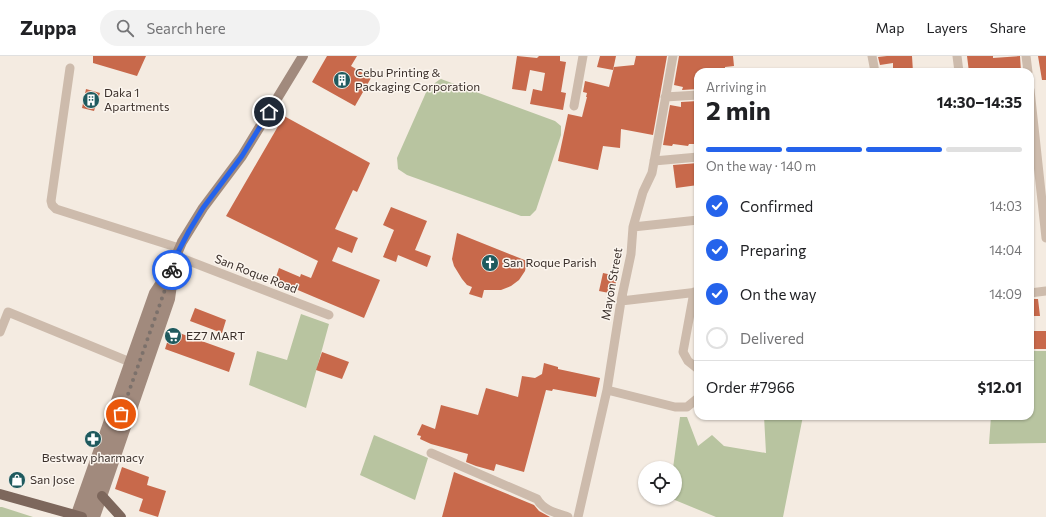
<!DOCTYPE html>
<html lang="en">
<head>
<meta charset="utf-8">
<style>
	body { margin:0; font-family:Commissioner,sans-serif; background:#f2f2f2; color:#202124; height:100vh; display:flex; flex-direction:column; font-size:15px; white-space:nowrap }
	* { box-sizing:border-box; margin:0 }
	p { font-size:13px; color:#757577 }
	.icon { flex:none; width:22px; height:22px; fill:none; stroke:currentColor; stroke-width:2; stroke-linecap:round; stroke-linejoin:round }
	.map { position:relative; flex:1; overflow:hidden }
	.side { position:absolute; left:694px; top:12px; width:340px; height:352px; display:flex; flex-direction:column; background:#fff; border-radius:12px; box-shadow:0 1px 3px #0004 }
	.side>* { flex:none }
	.tools { position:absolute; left:638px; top:405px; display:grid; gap:8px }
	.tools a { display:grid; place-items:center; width:44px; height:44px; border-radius:50%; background:#fff; box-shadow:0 1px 3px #0004; font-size:20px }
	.pin { position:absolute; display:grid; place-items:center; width:34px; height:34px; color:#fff; margin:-17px; border:2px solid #fff; border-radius:50%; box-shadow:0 1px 4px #0007 }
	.courier { position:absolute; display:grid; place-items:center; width:40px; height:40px; margin:-20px; border:3px solid #2563eb; border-radius:50%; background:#fff; color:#222; box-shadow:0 1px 5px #0007 }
	.headline em { font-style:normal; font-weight:700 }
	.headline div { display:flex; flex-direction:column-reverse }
	.headline { display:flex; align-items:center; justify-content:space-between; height:68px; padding:0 12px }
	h1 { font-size:26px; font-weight:700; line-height:30px }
	.bar { display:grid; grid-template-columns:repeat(4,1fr); gap:6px 4px; align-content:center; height:48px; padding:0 12px }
	.bar i { height:5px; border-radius:3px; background:#e0e0e0 }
	.bar .on { background:#2563eb }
	.bar p { grid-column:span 4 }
	.line { display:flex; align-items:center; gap:10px; padding:0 12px; border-top:1px solid #e0e0e0 }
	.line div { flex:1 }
	ol { padding:0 12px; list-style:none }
	li { display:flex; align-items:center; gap:12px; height:44px }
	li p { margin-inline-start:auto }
	li .icon { padding:4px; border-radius:50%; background:#2563eb; color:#fff; stroke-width:4 }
	li:last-child { color:#757577 }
	li i { width:22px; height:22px; border:2px solid #e0e0e0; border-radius:50% }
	header { display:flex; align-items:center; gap:24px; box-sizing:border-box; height:56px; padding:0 20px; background:#fff; border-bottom:1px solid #e0e0e0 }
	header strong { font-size:19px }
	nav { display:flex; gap:22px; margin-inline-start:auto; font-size:14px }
	.search { width:280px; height:36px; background:#f2f2f2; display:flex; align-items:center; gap:10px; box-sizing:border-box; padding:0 14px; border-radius:22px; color:#757577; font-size:15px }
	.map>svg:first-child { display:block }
	.grass { fill:#b8c4a0 }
	.building { fill:#c8694b }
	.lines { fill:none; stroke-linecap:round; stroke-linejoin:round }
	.minor { stroke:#cdbbac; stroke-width:9 }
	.secondary { stroke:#a18a7d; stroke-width:10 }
	.primary { stroke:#7d675c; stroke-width:10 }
	.done { stroke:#7c716b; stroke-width:4; stroke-dasharray:0 7.2 }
	.route { stroke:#2563eb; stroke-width:5 }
	.labels { text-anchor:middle; stroke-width:3; stroke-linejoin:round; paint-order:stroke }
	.poi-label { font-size:12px; fill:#3b302b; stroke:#fbf5ee; text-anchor:start }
	.street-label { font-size:12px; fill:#3b302b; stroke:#fbf5ee }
</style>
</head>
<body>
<header>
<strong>Zuppa</strong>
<div class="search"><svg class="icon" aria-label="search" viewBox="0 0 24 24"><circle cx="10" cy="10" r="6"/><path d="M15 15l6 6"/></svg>Search here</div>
<nav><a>Map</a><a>Layers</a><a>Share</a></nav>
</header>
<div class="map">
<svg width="1046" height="461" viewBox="0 0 1046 461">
	<rect width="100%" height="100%" fill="#f4ebe1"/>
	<path class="grass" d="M441,23L555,65L561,70V79L536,154L530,160H521L407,119L398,113L397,102L428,32L439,24Z
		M301,258L329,268L306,352L249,329L257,295L287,304Z
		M1030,295H1046V387L989,388L991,360H1030Z
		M764,360H803L783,461H716L670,442H675V412H673L680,361H687L698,390L712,379L724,390L766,397Z
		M374,379L428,402L415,444L360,419Z
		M0,451H2L33,461H0Z"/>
	<path class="building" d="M93,0H146L137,20L93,7Z
		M327,0H357L351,10L371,22L355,50L312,26Z
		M517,0L537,2L539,0H560V5L566,6L561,36L566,37L563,54L530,48L533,33L542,35L545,17L530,14L526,35L512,33Z
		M600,0H616L613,14L597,11Z
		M636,0H667L653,79L621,73L620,92L603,90L598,114L558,105L568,58L582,61L587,41H586L587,37L583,36L585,25L609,31L614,11L634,9Z
		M679,0H733L734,10L725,11V16H698V33L682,34L683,31L674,29Z
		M887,0H912L913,16H893V7L880,9L878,1Z
		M967,0H993V2L1020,0L1021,16H969Z
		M1038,0H1046V24H1042Z
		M86,33L100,37L94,55L82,52Z
		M698,45V88H689L688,90L673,88L672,90L663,89L670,49L681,51V46Z
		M284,60L370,107L357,136L353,134L335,173L358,182L356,186L352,197L338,191L332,205L380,224L364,262L293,232L292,234L274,227L279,212L300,221L301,218L311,222L318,205L226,160Z
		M698,107V129L676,132L673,109Z
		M391,151L427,165L415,194L431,200L427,211L398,199L396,206L383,201L394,174L383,169Z
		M457,177L527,205L525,215L519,224L511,230L501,234H484L482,242L469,238L472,231L467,229L462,223L454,210L452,203Z
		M603,217L617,220L614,238L599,235Z
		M1030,243H1038L1040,260H1030Z
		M195,252L226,264L222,277L190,265Z
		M171,274L235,297L229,316L165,293Z
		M1030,275H1046V293H1030Z
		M322,296L349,306L342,323L316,314Z
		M544,307L558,311V313L600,322L596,341L553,333L552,335L546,334L524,416L496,408L494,415L476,410L466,406L468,398L431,388L420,383L421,380L417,379L422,368L435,373L441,349L478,359L486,332L518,341L522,320L535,322L542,318Z
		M122,411L149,421L147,429L166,435L158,461L139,455L143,443L115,433Z
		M454,416L534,449L539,455L550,461H442Z"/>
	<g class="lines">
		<path class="minor" d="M872,0L875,16
			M957,0L959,16
			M1026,0L1028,16
			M70,12L51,145L52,149L56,153L179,192
			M1030,34L1046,182
			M665,41L698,39
			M574,50L583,0
			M654,105L698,101
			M633,171L698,164
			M176,200L329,259
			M694,236L683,296L688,305L698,313
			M1030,237L1046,235
			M621,245L698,236
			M0,276L8,256L130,306
			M607,334L675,351H687L698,342
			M431,397L537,443C543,454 556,457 568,461
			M578,461L607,334L621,245L631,198L633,171L643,136L652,117L673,0"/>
		<path class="secondary" d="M75,461L154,237L173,208
			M85,461L168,223
			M95,461L170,243L176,200L182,186L203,152L242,100L303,0"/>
		<path class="primary" d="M0,438L82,461
			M102,440L121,461"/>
	</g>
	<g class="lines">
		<path class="done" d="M121,358L172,214"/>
		<path class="route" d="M172,214L176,200L189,175L203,152L242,100L269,56"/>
	</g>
	<defs>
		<g id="building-disc" transform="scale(0.9)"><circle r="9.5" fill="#1f5a5e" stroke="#fbf5ee"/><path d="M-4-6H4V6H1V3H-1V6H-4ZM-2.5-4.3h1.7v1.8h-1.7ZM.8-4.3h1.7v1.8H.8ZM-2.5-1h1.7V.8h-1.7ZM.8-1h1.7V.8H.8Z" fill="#fff"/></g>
		<g id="church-disc" transform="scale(0.9)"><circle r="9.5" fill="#1f5a5e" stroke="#fbf5ee"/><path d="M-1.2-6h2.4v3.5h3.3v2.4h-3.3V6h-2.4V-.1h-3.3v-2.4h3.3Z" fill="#fff"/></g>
		<g id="supermarket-disc" transform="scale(0.9)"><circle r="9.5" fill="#1f5a5e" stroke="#fbf5ee"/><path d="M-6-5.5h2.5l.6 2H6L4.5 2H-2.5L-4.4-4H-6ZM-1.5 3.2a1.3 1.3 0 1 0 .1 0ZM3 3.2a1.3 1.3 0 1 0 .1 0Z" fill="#fff"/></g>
		<g id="pharmacy-disc" transform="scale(0.9)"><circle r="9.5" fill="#1f5a5e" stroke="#fbf5ee"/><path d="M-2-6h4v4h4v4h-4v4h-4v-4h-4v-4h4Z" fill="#fff"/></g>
		<g id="shop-disc" transform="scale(0.9)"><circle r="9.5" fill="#1f5a5e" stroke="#fbf5ee"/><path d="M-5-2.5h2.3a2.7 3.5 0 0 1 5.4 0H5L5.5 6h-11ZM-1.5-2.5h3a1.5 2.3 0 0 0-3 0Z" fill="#fff"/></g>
	</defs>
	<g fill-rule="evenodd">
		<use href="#building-disc" x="342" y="24"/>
		<use href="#building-disc" x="91" y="44"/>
		<use href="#church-disc" x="490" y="207"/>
		<use href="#supermarket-disc" x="173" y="280"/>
		<use href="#pharmacy-disc" x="93" y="383"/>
		<use href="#shop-disc" x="17" y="424"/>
	</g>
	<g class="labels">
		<g class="poi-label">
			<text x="355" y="21">Cebu Printing &amp;<tspan x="355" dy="14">Packaging Corporation</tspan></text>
			<text x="104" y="41">Daka 1<tspan x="104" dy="14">Apartments</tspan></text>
			<text x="503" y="211">San Roque Parish</text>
			<text x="186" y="284">EZ7 MART</text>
			<text x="93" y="406" text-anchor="middle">Bestway pharmacy</text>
			<text x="30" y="428">San Jose</text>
		</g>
		<g class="street-label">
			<text transform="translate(256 218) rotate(21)" y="4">San Roque Road</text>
			<text transform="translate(612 228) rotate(-80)" y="4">Mayon Street</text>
		</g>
	</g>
</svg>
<div class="tools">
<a><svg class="icon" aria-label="locate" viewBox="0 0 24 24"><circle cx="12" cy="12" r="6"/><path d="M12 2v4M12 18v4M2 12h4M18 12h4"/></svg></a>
</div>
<div class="pin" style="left:121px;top:358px;background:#ea580c"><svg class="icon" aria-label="bag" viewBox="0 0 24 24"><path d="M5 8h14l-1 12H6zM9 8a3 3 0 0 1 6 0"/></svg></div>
<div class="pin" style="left:269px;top:56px;background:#1f2937"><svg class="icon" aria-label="home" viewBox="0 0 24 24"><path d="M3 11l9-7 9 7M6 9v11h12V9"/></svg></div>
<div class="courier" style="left:172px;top:214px"><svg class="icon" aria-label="bike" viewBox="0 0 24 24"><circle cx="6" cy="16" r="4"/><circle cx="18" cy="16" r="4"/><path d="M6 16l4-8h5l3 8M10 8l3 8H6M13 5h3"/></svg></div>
<section class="side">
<div class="headline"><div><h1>2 min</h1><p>Arriving in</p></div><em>14:30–14:35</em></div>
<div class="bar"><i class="on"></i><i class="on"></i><i class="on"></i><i></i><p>On the way · 140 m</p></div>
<ol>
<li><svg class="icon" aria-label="check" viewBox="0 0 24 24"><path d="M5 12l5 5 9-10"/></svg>Confirmed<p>14:03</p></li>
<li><svg class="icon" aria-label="check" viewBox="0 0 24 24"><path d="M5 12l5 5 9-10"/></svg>Preparing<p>14:04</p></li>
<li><svg class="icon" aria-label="check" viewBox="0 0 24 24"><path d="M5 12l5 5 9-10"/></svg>On the way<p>14:09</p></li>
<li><i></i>Delivered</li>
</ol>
<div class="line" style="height:52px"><div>Order #7966</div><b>$12.01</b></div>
</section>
</div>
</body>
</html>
